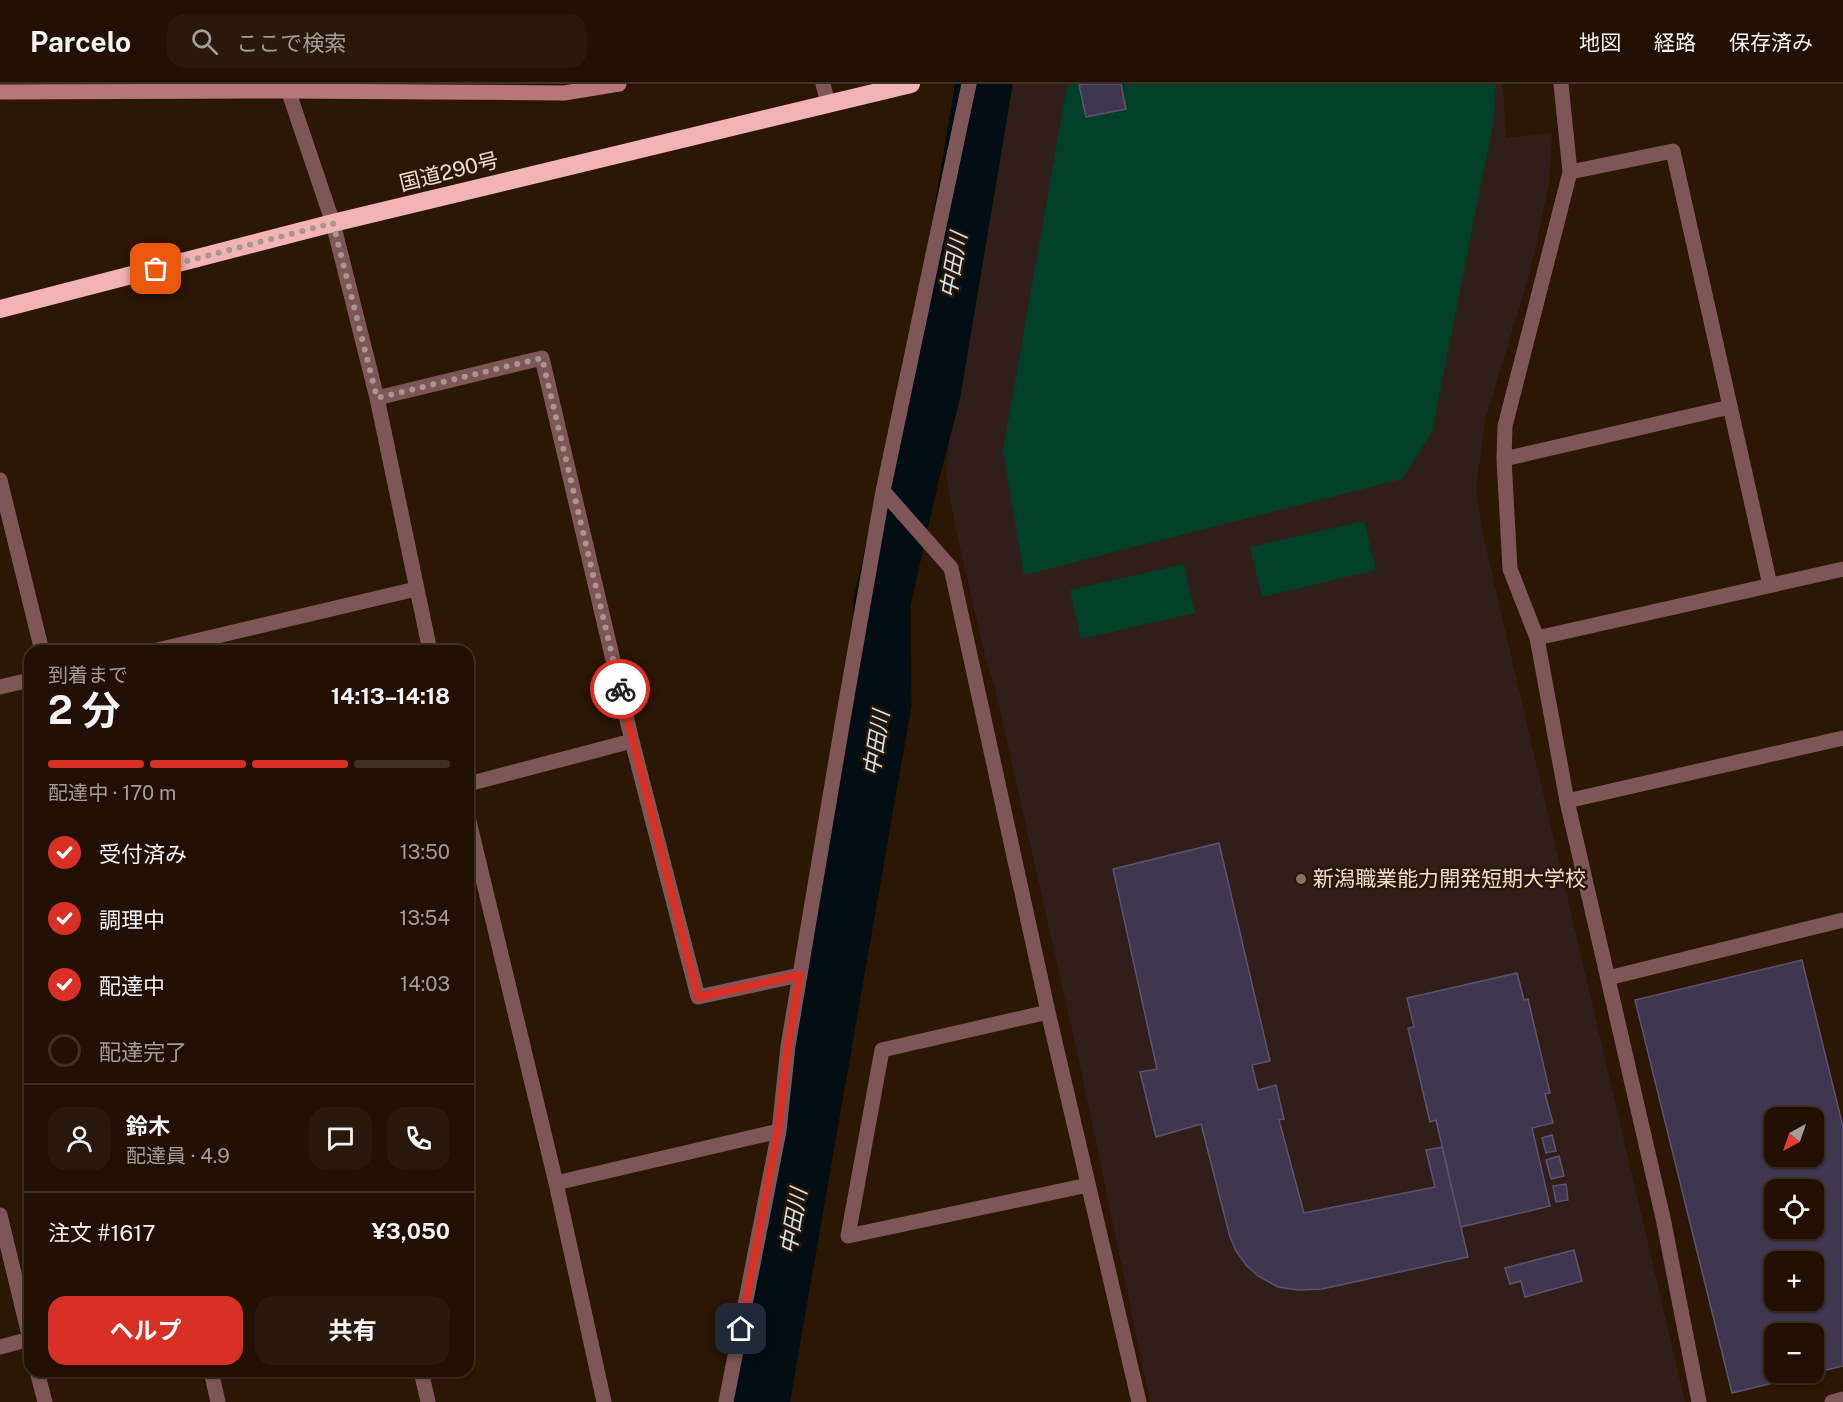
<!DOCTYPE html>
<html lang="ja">
<head>
<meta charset="utf-8">
<style>
	body { margin:0; font-family:"Public Sans","Noto Sans JP",sans-serif; background:#29190d; color:#f1f3f6; height:100vh; display:flex; flex-direction:column; font-size:22px; white-space:nowrap }
	* { box-sizing:border-box; margin:0 }
	p { font-size:20px; color:#a29d9a }
	.icon { flex:none; width:33px; height:33px; fill:none; stroke:currentColor; stroke-width:2; stroke-linecap:round; stroke-linejoin:round }
	.map { position:relative; flex:1; overflow:hidden }
	.sheet { position:absolute; left:24px; top:561px; width:450px; height:732px; display:flex; flex-direction:column; background:#211003; border-radius:18px; box-shadow:0 2px 4px #0004,0 0 0 2px #3e3025 }
	.sheet>* { flex:none }
	.needle { width:39px; rotate:220deg }
	.fabs { position:absolute; left:1764px; top:1023px; display:grid; gap:12px }
	.fabs a { display:grid; place-items:center; width:60px; height:60px; border-radius:12px; background:#211003; box-shadow:0 2px 4px #0004,0 0 0 2px #3e3025; font-size:30px }
	.pin { position:absolute; display:grid; place-items:center; width:51px; height:51px; color:#fff; margin:-26px; border-radius:12px; box-shadow:0 3px 9px #0006 }
	.courier { position:absolute; display:grid; place-items:center; width:60px; height:60px; margin:-30px; border:4px solid #d93025; border-radius:50%; background:#fff; color:#222; box-shadow:0 2px 8px #0007 }
	.overview em { font-style:normal; font-weight:700 }
	.overview div { display:flex; flex-direction:column-reverse }
	.overview { display:flex; align-items:center; justify-content:space-between; height:102px; padding:0 24px }
	h1 { font-size:39px; font-weight:700; line-height:45px }
	.bar { display:grid; grid-template-columns:repeat(4,1fr); gap:9px 6px; align-content:center; height:72px; padding:0 24px }
	.bar i { height:8px; border-radius:4px; background:#3e3025 }
	.bar .selected { background:#d93025 }
	.bar p { grid-column:span 4 }
	.line { display:flex; align-items:center; gap:15px; padding:0 24px; border-top:2px solid #3e3025 }
	.line div { flex:1 }
	.round { display:grid; place-items:center; flex:none; width:63px; height:63px; border-radius:18px; background:#29190d }
	ol { padding:0 24px; list-style:none }
	li { display:flex; align-items:center; gap:18px; height:66px }
	li p { margin-inline-start:auto }
	li .icon { padding:6px; border-radius:50%; background:#d93025; color:#fff; stroke-width:4 }
	li:last-child { color:#a29d9a }
	li i { width:33px; height:33px; border:3px solid #3e3025; border-radius:50% }
	.action { display:flex; gap:12px; margin-top:auto; padding:12px 24px }
	.action a { flex:1; height:69px; border-radius:18px; background:#d93025; color:#fff; font-size:24px; font-weight:700; line-height:69px; text-align:center }
	.action a+a { background:#29190d; color:#f1f3f6 }
	header { display:flex; align-items:center; gap:36px; box-sizing:border-box; height:84px; padding:0 30px; background:#211003; border-bottom:2px solid #3e3025 }
	header strong { font-size:28px }
	nav { display:flex; gap:33px; margin-inline-start:auto; font-size:21px }
	.search { width:420px; height:54px; background:#29190d; display:flex; align-items:center; gap:15px; box-sizing:border-box; padding:0 21px; border-radius:18px; color:#a29d9a; font-size:22px }
	.map>svg:first-child { display:block }
	.education { fill:#301e1a }
	.green { fill:#004028 }
	.lines { fill:none; stroke-linecap:round; stroke-linejoin:round }
	.river { stroke:#020e14; stroke-width:57 }
	.building { fill:#3f3650; stroke:#5c536f; stroke-width:1.5; fill-rule:evenodd }
	.street { stroke:#7f5658; stroke-width:15 }
	.secondary { stroke:#b8767a; stroke-width:15 }
	.highway { stroke:#f2b3b6; stroke-width:18 }
	.done { stroke:#a9978a; stroke-width:6; stroke-dasharray:0 10.8 }
	.route { stroke:#d93025; stroke-width:8 }
	.education-dot { fill:#8d6e63; stroke:#2c1604; stroke-width:2 }
	.labels { text-anchor:middle; stroke-width:5; stroke-linejoin:round; paint-order:stroke }
	.street-label { font-size:21px; fill:#edddd2; stroke:#2c1604 }
	.poi-label { font-size:21px; fill:#edddd2; stroke:#2c1604; text-anchor:start }
	.water-label { font-size:22px; font-style:italic; fill:#cce4f0; stroke:#2c1604 }
</style>
</head>
<body>
<header>
<strong>Parcelo</strong>
<div class="search"><svg class="icon" aria-label="search" viewBox="0 0 24 24"><circle cx="10" cy="10" r="6"/><path d="M15 15l6 6"/></svg>ここで検索</div>
<nav><a>地図</a><a>経路</a><a>保存済み</a></nav>
</header>
<div class="map">
<svg width="1843" height="1318" viewBox="0 0 1843 1318">
	<rect width="100%" height="100%" fill="#2c1604"/>
	<path class="education" d="M1005,0H1503L1506,54L1552,49L1549,101L1530,188L1485,337L1476,405L1483,451L1685,1318H1150L1081,986L995,604L985,572L956,446L946,392L949,352L977,188Z"/>
	<path class="green" d="M1074,0H1496L1493,41L1432,348L1402,395L1024,491L1003,367L1067,2Z
		M1364,437L1376,486L1262,513L1250,463Z
		M1184,480L1195,529L1081,555L1070,506Z"/>
	<g class="lines">
		<path class="river" d="M761,1318L883,619L882,518L911,390L932,309L984,0"/>
	</g>
	<path class="building" d="M1084,0H1121L1126,25L1086,33L1079,1Z
		M1219,759L1270,977L1252,981L1258,1006L1276,1001L1284,1035L1279,1036L1304,1129L1435,1103L1426,1066L1442,1063L1468,1173L1322,1205L1298,1206L1278,1203L1258,1192L1247,1182L1236,1167L1230,1153L1201,1040L1156,1053L1140,988L1157,985L1113,785Z
		M1802,876L1843,1043V1282L1732,1309L1635,916ZM1774,1034H1814V1072H1774ZM1774,1106H1814V1144H1774ZM1774,1178H1814V1216H1774ZM1774,1250H1814V1288H1774Z
		M1517,889L1524,916L1528,915L1550,1009L1545,1010L1553,1039L1532,1044L1550,1122L1461,1143L1436,1036L1430,1038L1408,944L1414,943L1407,914Z
		M1552,1051L1556,1067L1546,1069L1542,1054Z
		M1559,1072L1564,1092L1551,1095L1546,1076Z
		M1566,1100L1568,1116L1556,1118L1553,1102Z
		M1574,1166L1582,1197L1525,1213L1521,1197L1510,1200L1505,1184Z"/>
	<g class="lines">
		<path class="street" d="M286,0L333,139L377,314L430,567
			M823,0L828,20
			M1561,0L1570,88L1505,342L1504,375L1510,485L1537,554L1567,717L1663,1134L1699,1318
			M1570,88L1673,67L1770,501
			M377,314L542,274L632,657L698,913L800,891
			M1504,375L1730,323
			M0,396L42,567
			M883,407L951,484L1048,928L1139,1318
			M1537,554L1843,485
			M153,567L416,505
			M0,603L30,596
			M468,700L632,657
			M1567,717L1843,654
			M468,733L556,1099L604,1318
			M1608,894L1843,836
			M1048,928L882,966L848,1152L1088,1101
			M556,1099L779,1047
			M0,1131L30,1255
			M0,1263L30,1255
			M37,1287L45,1318
			M211,1287L218,1318
			M421,1287L428,1318
			M726,1318L779,1047L788,962L843,635L883,407L969,0
			M1832,1318L1843,1315"/>
		<path class="secondary" d="M0,8L287,7L564,9L619,0"/>
		<path class="highway" d="M0,225L333,139L911,0"/>
	</g>
	<g class="lines">
		<path class="done" d="M156,185L333,139L377,314L542,274L620,605"/>
		<path class="route" d="M620,605L698,913L800,891L788,962L778,1047L741,1245"/>
	</g>
	<circle class="education-dot" cx="1301" cy="795" r="6"/>
	<g class="labels">
		<g class="street-label">
			<text transform="translate(449 88) rotate(-14)" y="7">国道290号</text>
		</g>
		<g class="poi-label">
			<text x="1313" y="802">新潟職業能力開発短期大学校</text>
		</g>
		<g class="water-label">
			<text transform="translate(953 181) rotate(-80)" y="8">中田川</text>
			<text transform="translate(876 659) rotate(-81)" y="8">中田川</text>
			<text transform="translate(793 1137) rotate(-80)" y="8">中田川</text>
		</g>
	</g>
</svg>
<div class="fabs">
<a><svg class="needle" viewBox="-14 -14 28 28"><path d="M0-13l5 13h-10z" fill="#e53935"/><path d="M0 13l5-13h-10z" fill="#a29d9a"/></svg></a>
<a><svg class="icon" aria-label="locate" viewBox="0 0 24 24"><circle cx="12" cy="12" r="6"/><path d="M12 2v4M12 18v4M2 12h4M18 12h4"/></svg></a>
<a>+</a>
<a>−</a>
</div>
<div class="pin" style="left:156px;top:185px;background:#ea580c"><svg class="icon" aria-label="bag" viewBox="0 0 24 24"><path d="M5 8h14l-1 12H6zM9 8a3 3 0 0 1 6 0"/></svg></div>
<div class="pin" style="left:741px;top:1245px;background:#1f2937"><svg class="icon" aria-label="home" viewBox="0 0 24 24"><path d="M3 11l9-7 9 7M6 9v11h12V9"/></svg></div>
<div class="courier" style="left:620px;top:605px"><svg class="icon" aria-label="bike" viewBox="0 0 24 24"><circle cx="6" cy="16" r="4"/><circle cx="18" cy="16" r="4"/><path d="M6 16l4-8h5l3 8M10 8l3 8H6M13 5h3"/></svg></div>
<section class="sheet">
<div class="overview"><div><h1>2 分</h1><p>到着まで</p></div><em>14:13–14:18</em></div>
<div class="bar"><i class="selected"></i><i class="selected"></i><i class="selected"></i><i></i><p>配達中 · 170 m</p></div>
<ol>
<li><svg class="icon" aria-label="check" viewBox="0 0 24 24"><path d="M5 12l5 5 9-10"/></svg>受付済み<p>13:50</p></li>
<li><svg class="icon" aria-label="check" viewBox="0 0 24 24"><path d="M5 12l5 5 9-10"/></svg>調理中<p>13:54</p></li>
<li><svg class="icon" aria-label="check" viewBox="0 0 24 24"><path d="M5 12l5 5 9-10"/></svg>配達中<p>14:03</p></li>
<li><i></i>配達完了</li>
</ol>
<div class="line" style="height:108px"><a class="round"><svg class="icon" aria-label="person" viewBox="0 0 24 24"><circle cx="12" cy="8" r="4"/><path d="M4 21q1-7 8-7t8 7"/></svg></a><div><b>鈴木</b><p>配達員 · 4.9</p></div><a class="round"><svg class="icon" aria-label="chat" viewBox="0 0 24 24"><path d="M4 5h16v11H9l-5 4z"/></svg></a><a class="round"><svg class="icon" aria-label="phone" viewBox="0 0 24 24"><path d="M5 4h4l2 5-3 2q2 4 5 5l2-3 5 2v4C11 20 4 13 5 4z"/></svg></a></div>
<div class="line" style="height:78px"><div>注文 #1617</div><b>¥3,050</b></div>
<div class="action"><a>ヘルプ</a><a>共有</a></div>
</section>
</div>
</body>
</html>
